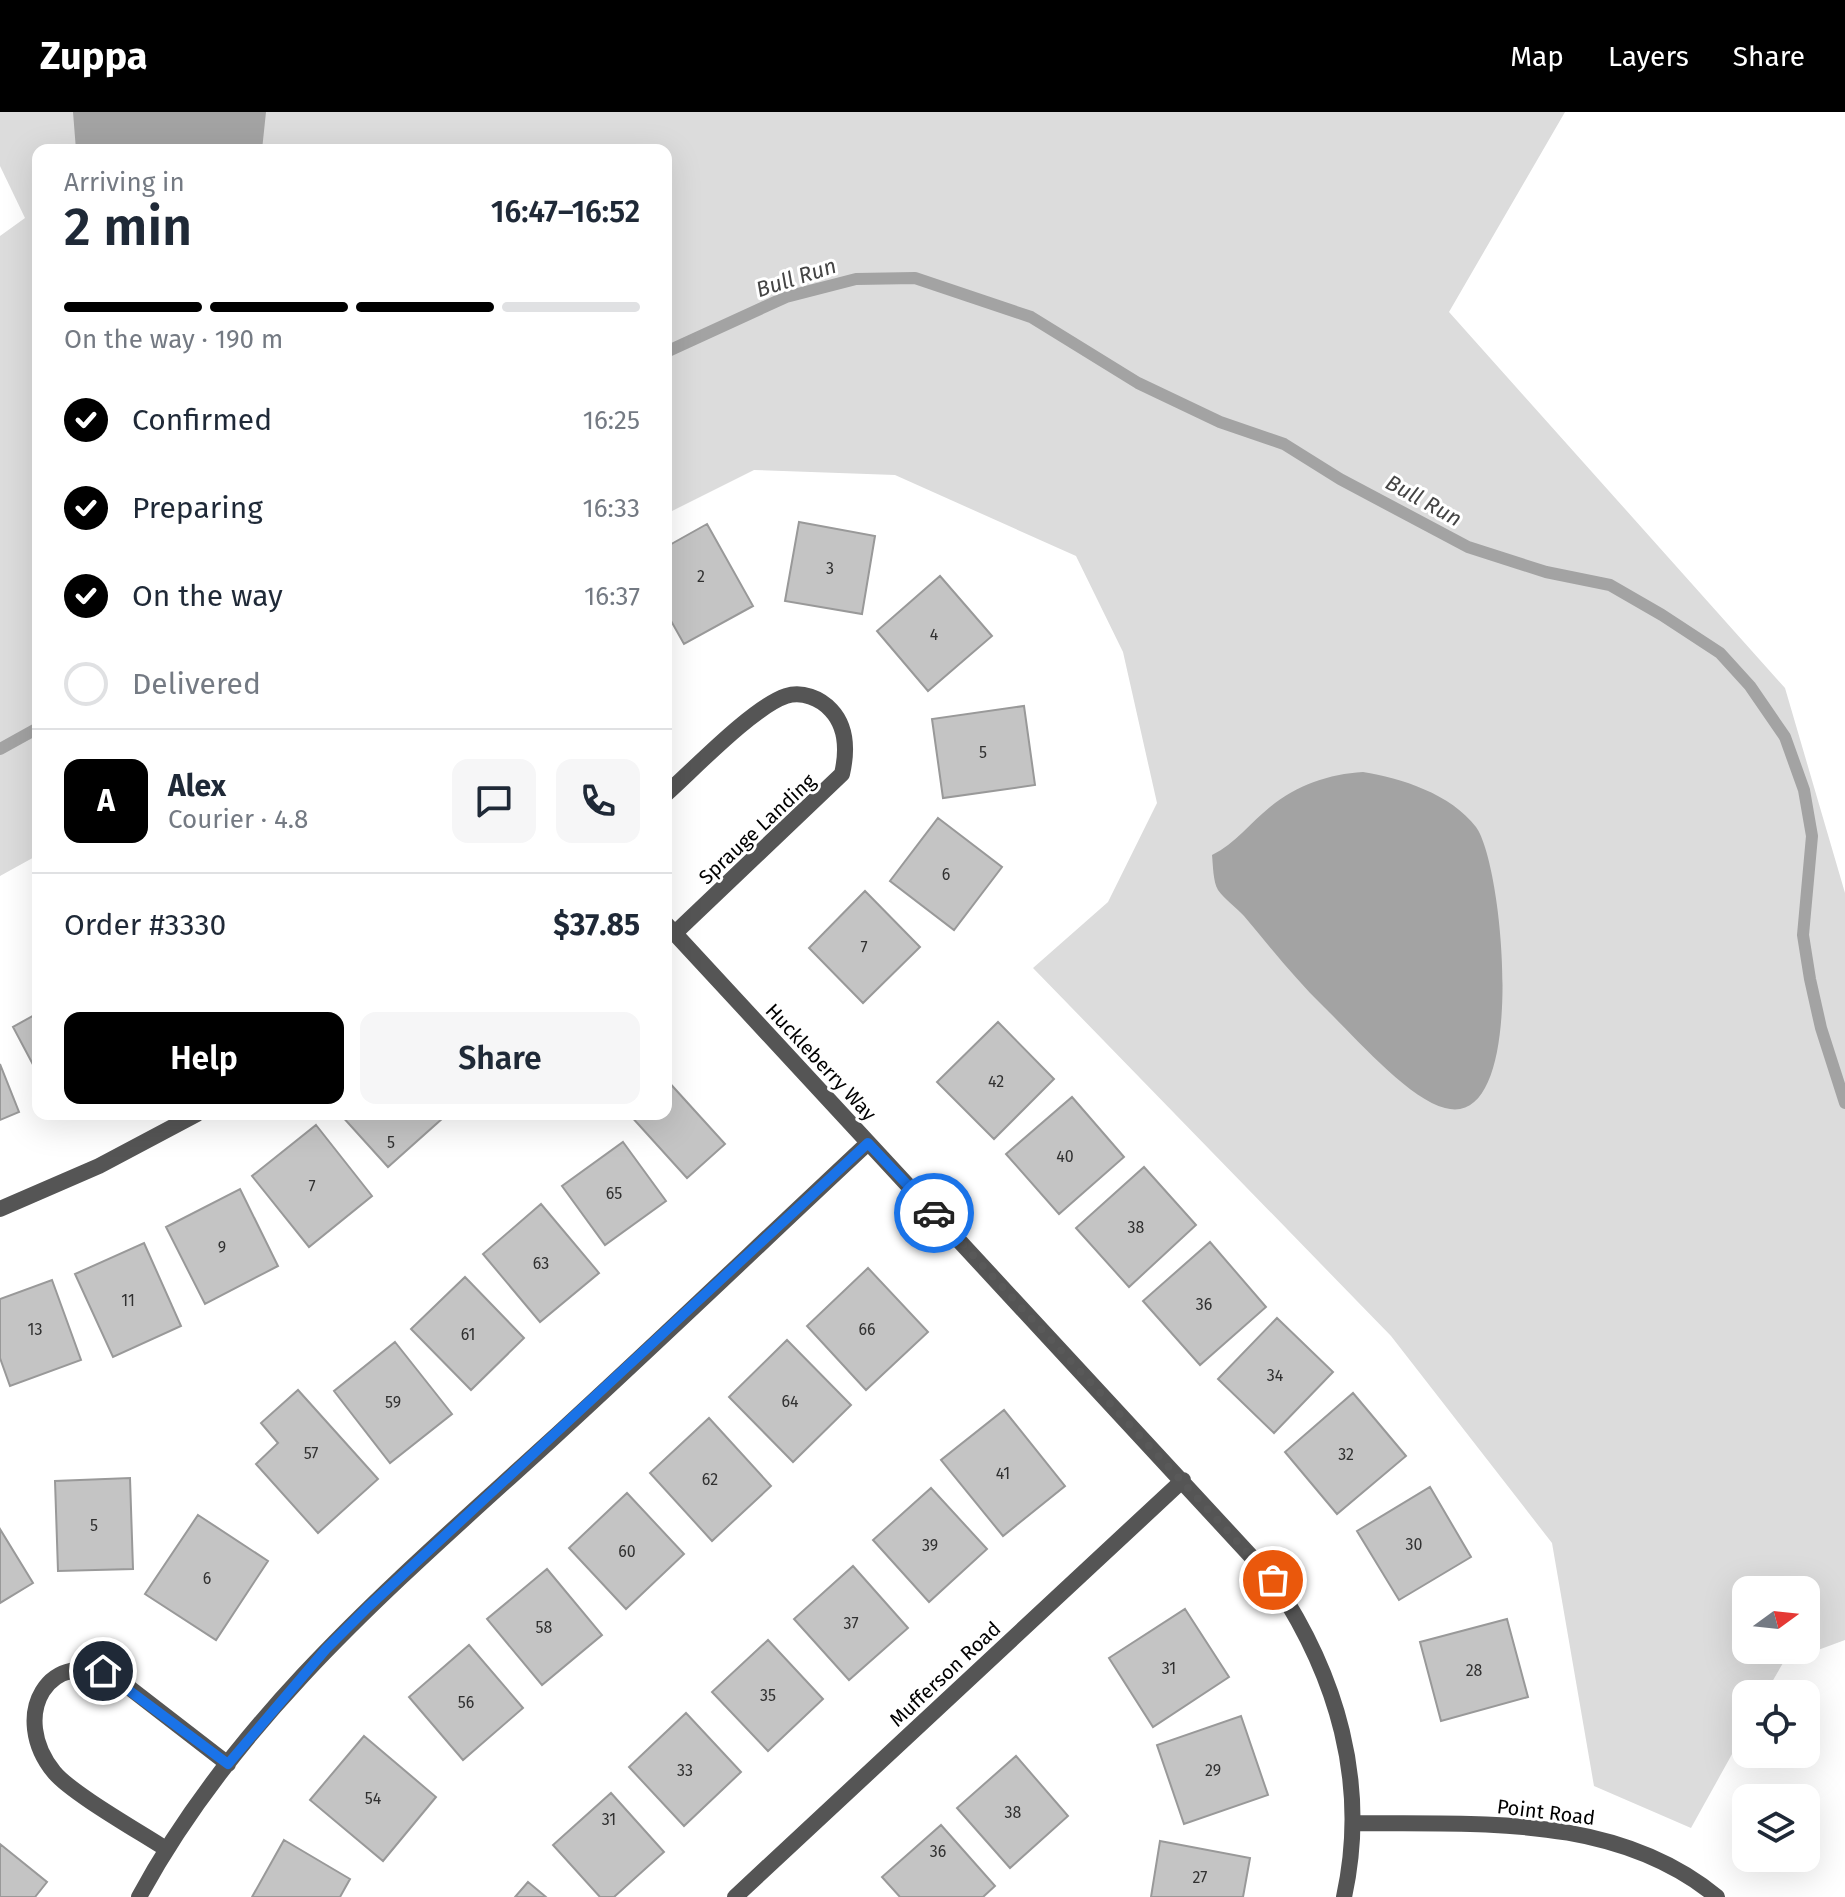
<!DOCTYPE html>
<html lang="en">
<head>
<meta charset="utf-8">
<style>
	body { margin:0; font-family:"Fira Sans",sans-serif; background:#f6f6f7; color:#1f2937; height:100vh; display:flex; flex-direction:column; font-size:30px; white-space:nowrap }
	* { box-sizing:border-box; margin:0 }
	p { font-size:26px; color:#747a83 }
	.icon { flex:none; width:44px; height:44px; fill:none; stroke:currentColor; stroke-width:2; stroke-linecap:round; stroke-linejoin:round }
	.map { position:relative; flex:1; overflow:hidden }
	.details { position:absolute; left:32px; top:32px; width:640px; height:976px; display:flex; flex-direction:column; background:#fff; border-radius:16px; box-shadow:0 8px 32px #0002 }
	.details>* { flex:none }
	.needle { width:52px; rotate:75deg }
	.buttons { position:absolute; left:1732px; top:1464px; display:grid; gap:16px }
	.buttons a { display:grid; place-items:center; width:88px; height:88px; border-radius:16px; background:#fff; box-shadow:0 8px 32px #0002; font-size:40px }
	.pin { position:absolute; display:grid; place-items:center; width:68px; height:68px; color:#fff; margin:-34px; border:4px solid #fff; border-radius:50%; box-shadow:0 2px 8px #0007 }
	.courier { position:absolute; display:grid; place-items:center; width:80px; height:80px; margin:-40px; border:6px solid #1a73e8; border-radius:50%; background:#fff; color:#222; box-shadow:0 2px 10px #0007 }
	.summary em { font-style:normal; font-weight:600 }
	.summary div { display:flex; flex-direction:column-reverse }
	.summary { display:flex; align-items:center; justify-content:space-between; height:136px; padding:0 32px }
	h1 { font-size:52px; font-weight:600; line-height:60px }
	.bar { display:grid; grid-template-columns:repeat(4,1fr); gap:12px 8px; align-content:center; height:96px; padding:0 32px }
	.bar i { height:10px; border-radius:6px; background:#e0e1e3 }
	.bar .current { background:#000 }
	.bar p { grid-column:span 4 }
	.line { display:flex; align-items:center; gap:20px; padding:0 32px; border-top:2px solid #e0e1e3 }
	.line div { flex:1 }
	.round { display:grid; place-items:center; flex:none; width:84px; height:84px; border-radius:16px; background:#f6f6f7 }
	ol { padding:0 32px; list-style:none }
	li { display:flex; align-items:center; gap:24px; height:88px }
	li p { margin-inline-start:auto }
	li .icon { padding:8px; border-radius:50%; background:#000; color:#fff; stroke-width:4 }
	li:last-child { color:#747a83 }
	li i { width:44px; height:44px; border:4px solid #e0e1e3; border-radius:50% }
	.button { display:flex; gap:16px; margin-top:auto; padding:16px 32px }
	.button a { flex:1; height:92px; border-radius:16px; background:#000; color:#fff; font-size:32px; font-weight:600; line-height:92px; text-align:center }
	.button a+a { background:#f6f6f7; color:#1f2937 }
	header { display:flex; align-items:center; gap:48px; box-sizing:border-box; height:112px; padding:0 40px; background:#000; color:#fff }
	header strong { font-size:38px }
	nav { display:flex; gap:44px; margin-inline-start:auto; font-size:28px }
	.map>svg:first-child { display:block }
	.green { fill:#dcdcdc; fill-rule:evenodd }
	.water { fill:#a3a3a3 }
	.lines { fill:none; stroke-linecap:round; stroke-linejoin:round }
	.stream { stroke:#a3a3a3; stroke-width:12 }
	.building { fill:#c4c4c4; stroke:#999; stroke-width:2 }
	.minor { stroke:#555; stroke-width:16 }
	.done { stroke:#595959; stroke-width:8; stroke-dasharray:0 14.4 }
	.route { stroke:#1a73e8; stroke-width:10 }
	.labels { text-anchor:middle; stroke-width:6; stroke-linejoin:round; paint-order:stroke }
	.number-label { font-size:16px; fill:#313131 }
	.street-label { font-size:20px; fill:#000; stroke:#fff }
	.water-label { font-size:22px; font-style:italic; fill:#444; stroke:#fff }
</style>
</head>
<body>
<header>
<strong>Zuppa</strong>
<nav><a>Map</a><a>Layers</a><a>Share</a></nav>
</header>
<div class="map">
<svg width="1845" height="1785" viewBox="0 0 1845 1785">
	<rect width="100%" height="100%" fill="#fff"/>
	<path class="green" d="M0,0H1565L1449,200L1785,576L1845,781V1528L1783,1551L1765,1582H1746V1617L1691,1716L1594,1674L1552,1431L1391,1224L1033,856L1108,790L1157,691L1123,540L1076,444L895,363L754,358L666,402V38H38V743L0,764V124L25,106L0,54ZM1746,1478H1806V1538H1746Z"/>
	<path class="water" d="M73,0H266L262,38H76Z
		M1363,660C1401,666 1451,682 1476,715C1504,753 1529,1019 1445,996C1408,987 1352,922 1324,895C1295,867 1270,835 1244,804C1236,795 1224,787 1218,778C1213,770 1213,752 1212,743C1236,731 1250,711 1270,695C1297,673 1329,662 1363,660Z"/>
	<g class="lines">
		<path class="stream" d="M666,240L786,185L856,167L915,166L1031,205L1138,271L1220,310L1284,332L1340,367L1468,435L1546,460L1610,473L1662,503L1720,541L1750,574L1785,625L1804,678L1812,724L1803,823L1810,867L1821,916L1845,991
			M0,637L38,616"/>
	</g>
	<path class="building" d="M799,410L875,424L862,502L785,489Z
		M707,412L753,494L684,532L666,500V435Z
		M940,464L992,524L928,579L877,519Z
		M1024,594L1035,673L943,686L932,607Z
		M938,706L1002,755L954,818L890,769Z
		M865,779L920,835L863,891L809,836Z
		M38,901V962L13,915Z
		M998,910L1054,967L994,1027L937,970Z
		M0,952L19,1000L0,1008Z
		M666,967L725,1032L687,1066L629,1002H666Z
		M1072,985L1124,1045L1059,1102L1006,1042Z
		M340,1002H442L444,1005L388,1055Z
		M316,1013L372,1084L309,1135L252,1064Z
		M623,1030L666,1089L605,1133L562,1074Z
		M1144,1055L1196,1113L1129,1175L1076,1116Z
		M240,1077L278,1154L205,1192L166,1115Z
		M541,1092L599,1161L540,1210L483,1142Z
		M1210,1130L1266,1195L1200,1253L1143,1189Z
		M144,1131L181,1214L113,1245L75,1162Z
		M868,1156L928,1220L866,1278L807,1214Z
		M465,1165L524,1226L471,1278L411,1217Z
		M52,1168L81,1248L10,1274L0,1246V1187Z
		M1277,1206L1333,1260L1274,1321L1218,1267Z
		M787,1228L851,1293L793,1350L729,1285Z
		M395,1230L452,1302L390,1351L334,1279Z
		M298,1278L378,1367L318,1421L256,1352L278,1331L261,1311Z
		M1353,1281L1406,1344L1337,1402L1285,1340Z
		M1004,1298L1065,1374L1003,1424L941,1348Z
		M709,1306L771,1374L712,1429L650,1361Z
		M130,1366L133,1457L58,1459L55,1369Z
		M1430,1375L1471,1445L1399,1488L1357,1419Z
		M931,1376L987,1437L929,1490L873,1428Z
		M627,1381L684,1442L626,1497L569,1436Z
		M198,1403L268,1449L216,1528L145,1482Z
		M0,1417L33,1471L0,1491Z
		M853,1454L908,1516L849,1568L794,1507Z
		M547,1457L602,1523L542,1573L487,1507Z
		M1185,1497L1229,1565L1153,1615L1109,1546Z
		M1507,1507L1528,1585L1441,1609L1420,1530Z
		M768,1528L823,1587L768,1639L712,1580Z
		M469,1533L523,1596L463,1648L409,1585Z
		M686,1601L741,1660L684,1714L629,1655Z
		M1241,1604L1268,1683L1184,1712L1157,1633Z
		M364,1624L436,1685L383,1749L310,1688Z
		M1016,1644L1068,1704L1010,1756L957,1696Z
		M611,1681L664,1740L614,1785H600L553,1733Z
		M941,1713L995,1774L983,1785H900L882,1765Z
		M284,1728L350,1767L340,1785H252Z
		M1160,1729L1250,1746L1243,1785H1151Z
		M0,1732L47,1770L35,1785H0Z
		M528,1770L546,1785H515Z"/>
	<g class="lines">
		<path class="minor" d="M666,682C694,657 753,595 786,584C802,579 820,586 831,598C847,615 847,640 842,662L675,821
			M666,812L1273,1468C1337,1563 1369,1671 1344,1785
			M0,1097L99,1054L197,1002
			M1355,1711C1479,1713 1615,1701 1717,1785
			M166,1737C140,1720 71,1681 54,1660C9,1605 47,1531 118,1567L228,1652
			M139,1785C238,1602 399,1467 550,1329C657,1231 762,1130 868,1031
			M735,1785L1183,1368"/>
	</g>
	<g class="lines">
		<path class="done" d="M934,1101L1273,1468"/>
		<path class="route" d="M103,1559L228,1652L326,1537L368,1495L868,1031L934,1101"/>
	</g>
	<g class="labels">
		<g class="number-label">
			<text x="830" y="462">3</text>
			<text x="701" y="470">2</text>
			<text x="934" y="528">4</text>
			<text x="983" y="646">5</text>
			<text x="946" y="768">6</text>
			<text x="864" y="841">7</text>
			<text x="996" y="975">42</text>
			<text x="391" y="1036">5</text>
			<text x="1065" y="1050">40</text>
			<text x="312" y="1080">7</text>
			<text x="614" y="1087">65</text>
			<text x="1136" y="1121">38</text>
			<text x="222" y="1141">9</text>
			<text x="541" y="1157">63</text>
			<text x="128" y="1194">11</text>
			<text x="1204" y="1198">36</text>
			<text x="35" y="1223">13</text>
			<text x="867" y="1223">66</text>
			<text x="468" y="1228">61</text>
			<text x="1275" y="1269">34</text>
			<text x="790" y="1295">64</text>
			<text x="393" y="1296">59</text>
			<text x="311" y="1347">57</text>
			<text x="1346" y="1348">32</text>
			<text x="1003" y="1367">41</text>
			<text x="710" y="1373">62</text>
			<text x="94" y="1419">5</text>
			<text x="1414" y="1438">30</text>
			<text x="930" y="1439">39</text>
			<text x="627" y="1445">60</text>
			<text x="207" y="1472">6</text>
			<text x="851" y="1517">37</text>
			<text x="544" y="1521">58</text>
			<text x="1169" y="1562">31</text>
			<text x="1474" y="1564">28</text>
			<text x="768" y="1589">35</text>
			<text x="466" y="1596">56</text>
			<text x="685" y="1664">33</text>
			<text x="1213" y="1664">29</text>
			<text x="373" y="1692">54</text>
			<text x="1013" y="1706">38</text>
			<text x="609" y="1713">31</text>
			<text x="938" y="1745">36</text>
			<text x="1200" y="1771">27</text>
		</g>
		<g class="street-label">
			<text transform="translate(757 717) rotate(-43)" y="7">Sprauge Landing</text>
			<text transform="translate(821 950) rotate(47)" y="7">Huckleberry Way</text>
			<text transform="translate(945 1562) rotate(-43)" y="7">Mufferson Road</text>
			<text transform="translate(1546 1700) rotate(7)" y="7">Point Road</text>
		</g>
		<g class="water-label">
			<text transform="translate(796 165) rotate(-18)" y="8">Bull Run</text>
			<text transform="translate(1424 388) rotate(29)" y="8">Bull Run</text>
		</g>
	</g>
</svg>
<div class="buttons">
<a><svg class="needle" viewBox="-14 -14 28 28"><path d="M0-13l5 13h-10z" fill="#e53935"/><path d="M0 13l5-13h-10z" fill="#747a83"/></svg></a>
<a><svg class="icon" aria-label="locate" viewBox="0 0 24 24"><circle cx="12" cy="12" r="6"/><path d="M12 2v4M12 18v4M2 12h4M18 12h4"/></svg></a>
<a><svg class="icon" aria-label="layers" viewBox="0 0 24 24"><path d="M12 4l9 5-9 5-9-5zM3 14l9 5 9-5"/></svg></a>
</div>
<div class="pin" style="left:1273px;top:1468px;background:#ea580c"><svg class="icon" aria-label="bag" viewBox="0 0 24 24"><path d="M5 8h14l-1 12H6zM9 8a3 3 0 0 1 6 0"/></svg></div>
<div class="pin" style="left:103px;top:1559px;background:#1f2937"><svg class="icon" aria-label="home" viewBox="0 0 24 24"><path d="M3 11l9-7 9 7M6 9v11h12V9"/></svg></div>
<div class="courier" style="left:934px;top:1101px"><svg class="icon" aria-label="car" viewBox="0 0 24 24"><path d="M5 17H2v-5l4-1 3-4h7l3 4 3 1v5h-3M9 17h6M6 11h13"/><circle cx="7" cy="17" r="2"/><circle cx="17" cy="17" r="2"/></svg></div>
<section class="details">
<div class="summary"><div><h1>2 min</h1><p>Arriving in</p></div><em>16:47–16:52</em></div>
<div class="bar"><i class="current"></i><i class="current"></i><i class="current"></i><i></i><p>On the way · 190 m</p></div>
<ol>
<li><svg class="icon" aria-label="check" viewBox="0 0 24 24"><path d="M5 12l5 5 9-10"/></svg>Confirmed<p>16:25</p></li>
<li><svg class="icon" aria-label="check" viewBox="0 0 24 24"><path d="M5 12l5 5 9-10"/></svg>Preparing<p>16:33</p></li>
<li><svg class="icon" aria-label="check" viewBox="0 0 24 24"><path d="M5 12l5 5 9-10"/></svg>On the way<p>16:37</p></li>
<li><i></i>Delivered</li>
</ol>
<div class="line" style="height:144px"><b class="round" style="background:#000;color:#fff">A</b><div><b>Alex</b><p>Courier · 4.8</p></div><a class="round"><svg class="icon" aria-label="chat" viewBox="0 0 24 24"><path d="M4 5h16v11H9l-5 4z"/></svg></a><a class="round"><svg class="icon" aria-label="phone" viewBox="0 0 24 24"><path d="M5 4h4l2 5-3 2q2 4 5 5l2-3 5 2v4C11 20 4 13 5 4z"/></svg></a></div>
<div class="line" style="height:104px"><div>Order #3330</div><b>$37.85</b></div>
<div class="button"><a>Help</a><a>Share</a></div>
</section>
</div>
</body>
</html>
